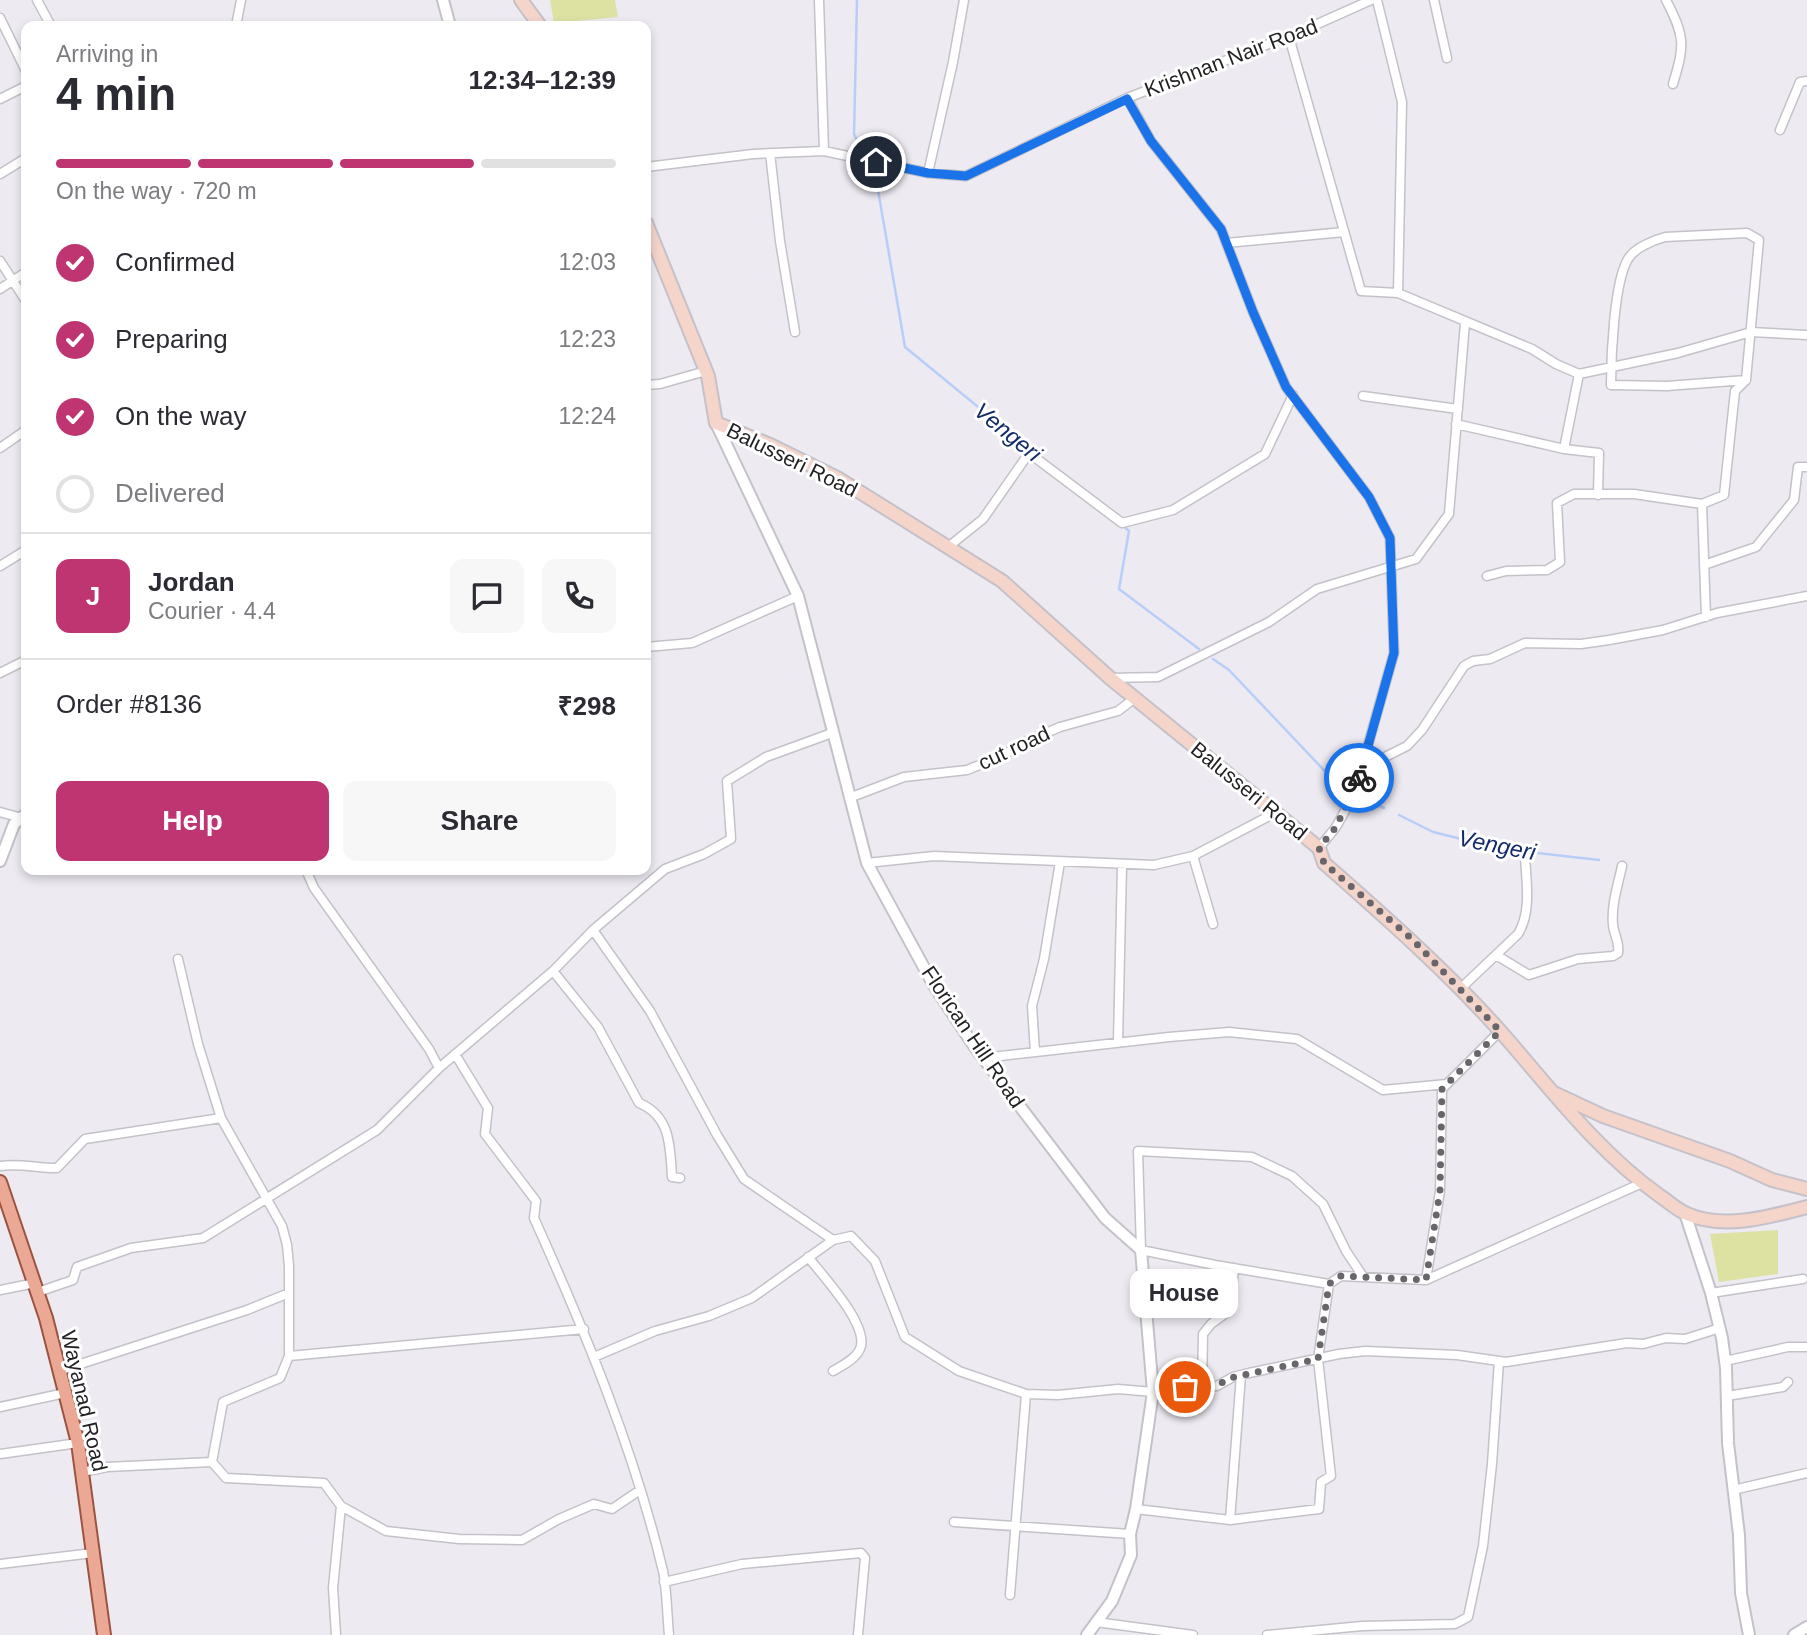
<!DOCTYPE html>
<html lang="en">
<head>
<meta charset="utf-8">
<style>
	body { margin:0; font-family:Helvetica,sans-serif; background:#f7f7f7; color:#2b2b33; height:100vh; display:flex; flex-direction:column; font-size:26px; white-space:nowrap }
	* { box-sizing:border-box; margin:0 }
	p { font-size:23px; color:#7c7c81 }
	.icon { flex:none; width:38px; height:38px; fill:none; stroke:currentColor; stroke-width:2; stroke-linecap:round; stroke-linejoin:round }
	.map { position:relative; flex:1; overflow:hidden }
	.sheet { position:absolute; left:21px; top:21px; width:630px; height:854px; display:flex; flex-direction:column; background:#fff; border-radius:14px; box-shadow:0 4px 10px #0003 }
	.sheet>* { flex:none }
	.pin { position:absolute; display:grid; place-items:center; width:60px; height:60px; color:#fff; margin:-30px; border:4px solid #fff; border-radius:50%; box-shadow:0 2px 7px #0007 }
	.courier { position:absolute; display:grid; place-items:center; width:70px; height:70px; margin:-35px; border:5px solid #1a73e8; border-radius:50%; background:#fff; color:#222; box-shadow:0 2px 9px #0007 }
	.bubble { position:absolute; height:49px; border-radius:14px; background:#fff; box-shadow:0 4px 10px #0003; font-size:23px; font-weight:600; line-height:49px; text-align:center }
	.summary em { font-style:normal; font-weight:600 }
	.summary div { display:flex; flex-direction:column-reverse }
	.summary { display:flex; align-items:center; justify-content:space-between; height:119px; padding:0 35px }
	h1 { font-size:46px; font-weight:600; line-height:52px }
	.bar { display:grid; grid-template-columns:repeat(4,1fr); gap:10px 7px; align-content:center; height:84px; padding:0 35px }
	.bar i { height:9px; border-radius:5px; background:#e1e1e2 }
	.bar .selected { background:#be3572 }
	.bar p { grid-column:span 4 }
	.line { display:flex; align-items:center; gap:18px; padding:0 35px; border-top:2px solid #e1e1e2 }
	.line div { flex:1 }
	.round { display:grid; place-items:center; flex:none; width:74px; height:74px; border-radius:14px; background:#f7f7f7 }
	ol { padding:0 35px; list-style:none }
	li { display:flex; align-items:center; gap:21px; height:77px }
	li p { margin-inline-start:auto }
	li .icon { padding:7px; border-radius:50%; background:#be3572; color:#fff; stroke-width:4 }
	li:last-child { color:#7c7c81 }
	li i { width:38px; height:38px; border:4px solid #e1e1e2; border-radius:50% }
	.primary-button { display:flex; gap:14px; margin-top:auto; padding:14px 35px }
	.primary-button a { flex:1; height:80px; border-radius:14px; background:#be3572; color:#fff; font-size:28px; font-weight:600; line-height:80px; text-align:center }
	.primary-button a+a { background:#f7f7f7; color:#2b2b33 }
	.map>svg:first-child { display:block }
	.green { fill:#dde1a2 }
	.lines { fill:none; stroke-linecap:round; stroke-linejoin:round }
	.stream { stroke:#b7cef9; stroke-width:2.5 }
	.minor-casing { stroke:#c4c1c9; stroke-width:11 }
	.tertiary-casing { stroke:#c4c1c9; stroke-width:14 }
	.secondary-casing { stroke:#c4c1c9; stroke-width:16 }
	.primary-casing { stroke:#9c533f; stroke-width:16 }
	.minor { stroke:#fff; stroke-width:8 }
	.tertiary { stroke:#fff; stroke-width:10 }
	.secondary { stroke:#f5d4ca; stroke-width:12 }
	.primary { stroke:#eba995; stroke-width:12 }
	.done { stroke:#68666b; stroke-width:7; stroke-dasharray:0 12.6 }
	.route { stroke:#1a73e8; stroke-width:9 }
	.labels { text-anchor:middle; stroke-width:6; stroke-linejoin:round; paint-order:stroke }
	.street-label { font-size:21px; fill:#211f22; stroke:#fff }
	.water-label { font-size:23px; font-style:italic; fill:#122c69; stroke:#fff }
</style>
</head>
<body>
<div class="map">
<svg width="1807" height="1635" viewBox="0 0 1807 1635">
	<rect width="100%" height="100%" fill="#edeaf2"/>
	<path class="green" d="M550,0H615L618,17L554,23Z
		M1778,1230V1274L1719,1282L1710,1234Z"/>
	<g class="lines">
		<path class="stream" d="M857,0L854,134L862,151
			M870,169L877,184L905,347L1032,451
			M1121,524L1129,531L1119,589L1199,649
			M1213,659L1229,670L1338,785L1346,789
			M1361,797L1384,808
			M1399,815L1433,832L1502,849L1599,860"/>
		<g class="minor-casing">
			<path id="minor" d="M37,0L51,26
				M819,0L824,151
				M1377,0L1402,102L1398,293L1532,349L1556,364L1579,374L1678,353L1751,332L1807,335
				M1434,0L1447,58
				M1666,0C1685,37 1685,44 1673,84
				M0,18L26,71
				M236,26L241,0
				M1289,37L1361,291L1398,293
				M1127,98L1151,141L1221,229L1253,312L1286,387L1369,497L1390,538L1394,653L1355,791
				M0,99L26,86
				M1780,130L1800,82L1807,81
				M770,153L780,241L795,332
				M646,167L753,154L824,151L928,173L966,176L1127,98L1295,34L1371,0
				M928,173L953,62L964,0
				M0,174L26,158
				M1226,243L1344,232
				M0,261L26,301
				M0,289L26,272
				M646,385L660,384L706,371
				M1363,396L1458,409
				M1456,424L1564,449L1579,374
				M0,448L26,430
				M1564,449L1599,453L1598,495
				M948,547L983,519L1029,453L1122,523L1173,510L1265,454L1293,395
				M1704,565L1756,547L1794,500L1798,467H1807
				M0,566L26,550
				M1487,576L1506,571L1547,570L1560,562L1557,503L1574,494H1634L1702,504
				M1706,617L1702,504L1724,495L1735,391L1746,380L1759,240L1747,233L1665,237C1654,240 1634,248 1628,259C1614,282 1611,357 1611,385L1667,386L1746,380
				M646,647L692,643L798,596
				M0,673L26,660
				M1110,678L1158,677L1269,622L1317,589L1416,559L1449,514L1465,323
				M849,798L904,777L967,770L1002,756L1027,741L1060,727L1118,711L1135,698
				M0,812L22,818
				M1319,848L1336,827L1371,764L1407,746L1422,730L1464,666L1473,661L1490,659L1525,643L1581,644L1609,640L1663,630L1717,613L1807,596
				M1193,856L1213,924
				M867,863L934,856L1154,865L1193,856L1275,813
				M306,870L314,888L429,1049L439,1068L553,971
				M593,930L650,1011L717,1135L744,1179L833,1240L752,1298L709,1316L655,1331L594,1357
				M1496,955L1529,975L1578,959L1613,956L1618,953C1620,943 1614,935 1613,925C1611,905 1618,885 1622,866
				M1460,989L1518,934C1532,911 1526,881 1525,855
				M1118,1042L1122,865
				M1035,1052L1032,1006L1044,959L1060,862
				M455,1054L488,1108L485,1134L536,1201L534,1218C585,1331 634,1450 663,1571C667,1591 667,1614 669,1635
				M983,1058L1169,1037L1229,1032L1297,1039L1383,1090L1447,1084
				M0,1166C20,1163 36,1168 57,1168L85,1139L221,1118
				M680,1178L672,1177C670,1147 671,1116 639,1103L598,1027L553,971L593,930L665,869L704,854L731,839L727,781L766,757L832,733
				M833,1240L851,1236L875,1261L905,1337L959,1371L1026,1394L1058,1395L1118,1389L1153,1392L1217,1386L1233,1377L1249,1373L1339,1354L1365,1351L1457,1355L1506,1362L1627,1343L1643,1344L1666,1338L1685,1339L1720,1328
				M808,1257C823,1276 866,1322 861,1346C858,1358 843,1365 833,1371
				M1426,1280L1642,1183
				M1329,1284L1215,1265L1141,1250L1138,1151L1252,1157L1292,1176L1323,1204L1346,1251L1362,1275
				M0,1290L35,1283
				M38,1292L73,1280L77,1267L131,1248L203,1238L377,1130L439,1068
				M1711,1293L1803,1279
				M289,1356L584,1329
				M1725,1361L1788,1347H1807
				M59,1371L247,1310L289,1293
				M1202,1387L1203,1334L1211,1324L1230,1310L1234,1268
				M1727,1396L1783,1387L1788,1382
				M0,1407L65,1393
				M0,1454L78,1443
				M212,1462L226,1478L324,1483L341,1506L386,1531L459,1539L522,1540L559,1519L594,1504L612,1509L640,1490
				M82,1472L107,1467L212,1462L223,1402L280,1378L289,1356V1266L287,1245L282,1226L221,1118L198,1044L178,959
				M1733,1490L1807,1473
				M1136,1509L1230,1520L1241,1375
				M1230,1520L1319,1509L1321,1482L1331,1476L1318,1359L1329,1284L1341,1276L1426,1280L1440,1191L1442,1089L1500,1031
				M954,1522L1130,1534
				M0,1564L93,1553
				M664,1582L742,1564L861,1553L865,1558L858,1635
				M1010,1595L1026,1394
				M1096,1622L1193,1635
				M336,1635L333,1588L341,1506
				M1267,1635L1362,1626L1455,1624L1468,1617L1483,1546L1492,1464L1499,1361"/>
		</g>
		<g class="tertiary-casing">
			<path id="tertiary" d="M443,0L450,26
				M716,423L798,596L867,863L933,984L974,1046L1105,1218L1141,1250L1153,1392L1136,1509L1130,1534L1131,1555L1112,1601L1087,1635
				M0,861L14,824L26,814
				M1685,1213L1711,1293L1722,1338L1726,1368L1728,1443L1739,1535L1741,1593L1749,1635
				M1794,1635L1807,1627"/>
		</g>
		<g class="secondary-casing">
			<path id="secondary" d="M521,0L540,26
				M646,223L708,376L716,423L770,445L839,479L1002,581L1110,678L1319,848L1324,863C1385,917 1447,971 1501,1032C1551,1089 1598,1152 1660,1196C1669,1202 1677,1210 1687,1214C1724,1230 1769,1217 1807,1207
				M1556,1094L1603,1116L1730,1161L1772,1180L1807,1189"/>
		</g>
		<g class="primary-casing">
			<path id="primary" d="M0,1182L46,1318L78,1443L104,1635"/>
		</g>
		<use href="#minor" class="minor"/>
		<use href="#tertiary" class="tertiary"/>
		<use href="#secondary" class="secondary"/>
		<use href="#primary" class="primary"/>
	</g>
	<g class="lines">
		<path class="done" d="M1185,1387L1217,1385L1234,1377L1318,1359L1329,1284L1341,1276L1426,1280L1440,1191L1442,1089L1500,1031L1412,939L1324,863L1319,848L1336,827L1359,778"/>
		<path class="route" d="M876,162L928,173L966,176L1127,99L1151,141L1221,229L1253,312L1286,387L1369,497L1390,538L1394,653L1359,778"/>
	</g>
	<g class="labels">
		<g class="street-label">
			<text transform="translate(1231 58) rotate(-21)" y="7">Krishnan Nair Road</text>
			<text transform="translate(792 460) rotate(26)" y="7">Balusseri Road</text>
			<text transform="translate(1014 748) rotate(-25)" y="7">cut road</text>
			<text transform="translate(1249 791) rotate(39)" y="7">Balusseri Road</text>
			<text transform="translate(973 1037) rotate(56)" y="7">Florican Hill Road</text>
			<text transform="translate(84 1401) rotate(77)" y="7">Wayanad Road</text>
		</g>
		<g class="water-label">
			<text transform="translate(1008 432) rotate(39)" y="8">Vengeri</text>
			<text transform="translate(1497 845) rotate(11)" y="8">Vengeri</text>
		</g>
	</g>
</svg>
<div class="pin" style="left:1185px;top:1387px;background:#ea580c"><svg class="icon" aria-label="bag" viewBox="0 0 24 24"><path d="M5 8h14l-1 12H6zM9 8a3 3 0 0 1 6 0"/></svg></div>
<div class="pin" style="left:876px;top:162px;background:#1f2937"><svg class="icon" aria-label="home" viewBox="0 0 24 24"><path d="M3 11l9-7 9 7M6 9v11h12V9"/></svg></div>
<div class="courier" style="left:1359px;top:778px"><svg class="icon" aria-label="bike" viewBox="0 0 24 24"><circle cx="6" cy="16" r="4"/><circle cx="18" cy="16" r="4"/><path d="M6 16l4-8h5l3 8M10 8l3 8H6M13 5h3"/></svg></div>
<div class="bubble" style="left:1130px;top:1269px;width:108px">House</div>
<section class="sheet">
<div class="summary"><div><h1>4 min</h1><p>Arriving in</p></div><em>12:34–12:39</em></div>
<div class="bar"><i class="selected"></i><i class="selected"></i><i class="selected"></i><i></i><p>On the way · 720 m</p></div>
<ol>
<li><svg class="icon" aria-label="check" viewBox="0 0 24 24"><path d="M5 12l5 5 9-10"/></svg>Confirmed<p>12:03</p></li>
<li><svg class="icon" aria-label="check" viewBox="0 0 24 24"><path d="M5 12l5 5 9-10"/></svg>Preparing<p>12:23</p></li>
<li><svg class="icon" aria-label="check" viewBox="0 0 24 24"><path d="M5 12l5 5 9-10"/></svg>On the way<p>12:24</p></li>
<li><i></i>Delivered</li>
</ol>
<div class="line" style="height:126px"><b class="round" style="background:#be3572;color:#fff">J</b><div><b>Jordan</b><p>Courier · 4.4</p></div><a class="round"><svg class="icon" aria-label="chat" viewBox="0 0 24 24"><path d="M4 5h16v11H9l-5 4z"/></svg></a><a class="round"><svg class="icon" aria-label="phone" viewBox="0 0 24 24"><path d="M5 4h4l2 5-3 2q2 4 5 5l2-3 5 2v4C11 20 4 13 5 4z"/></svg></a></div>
<div class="line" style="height:91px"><div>Order #8136</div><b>₹298</b></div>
<div class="primary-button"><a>Help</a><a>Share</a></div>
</section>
</div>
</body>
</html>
